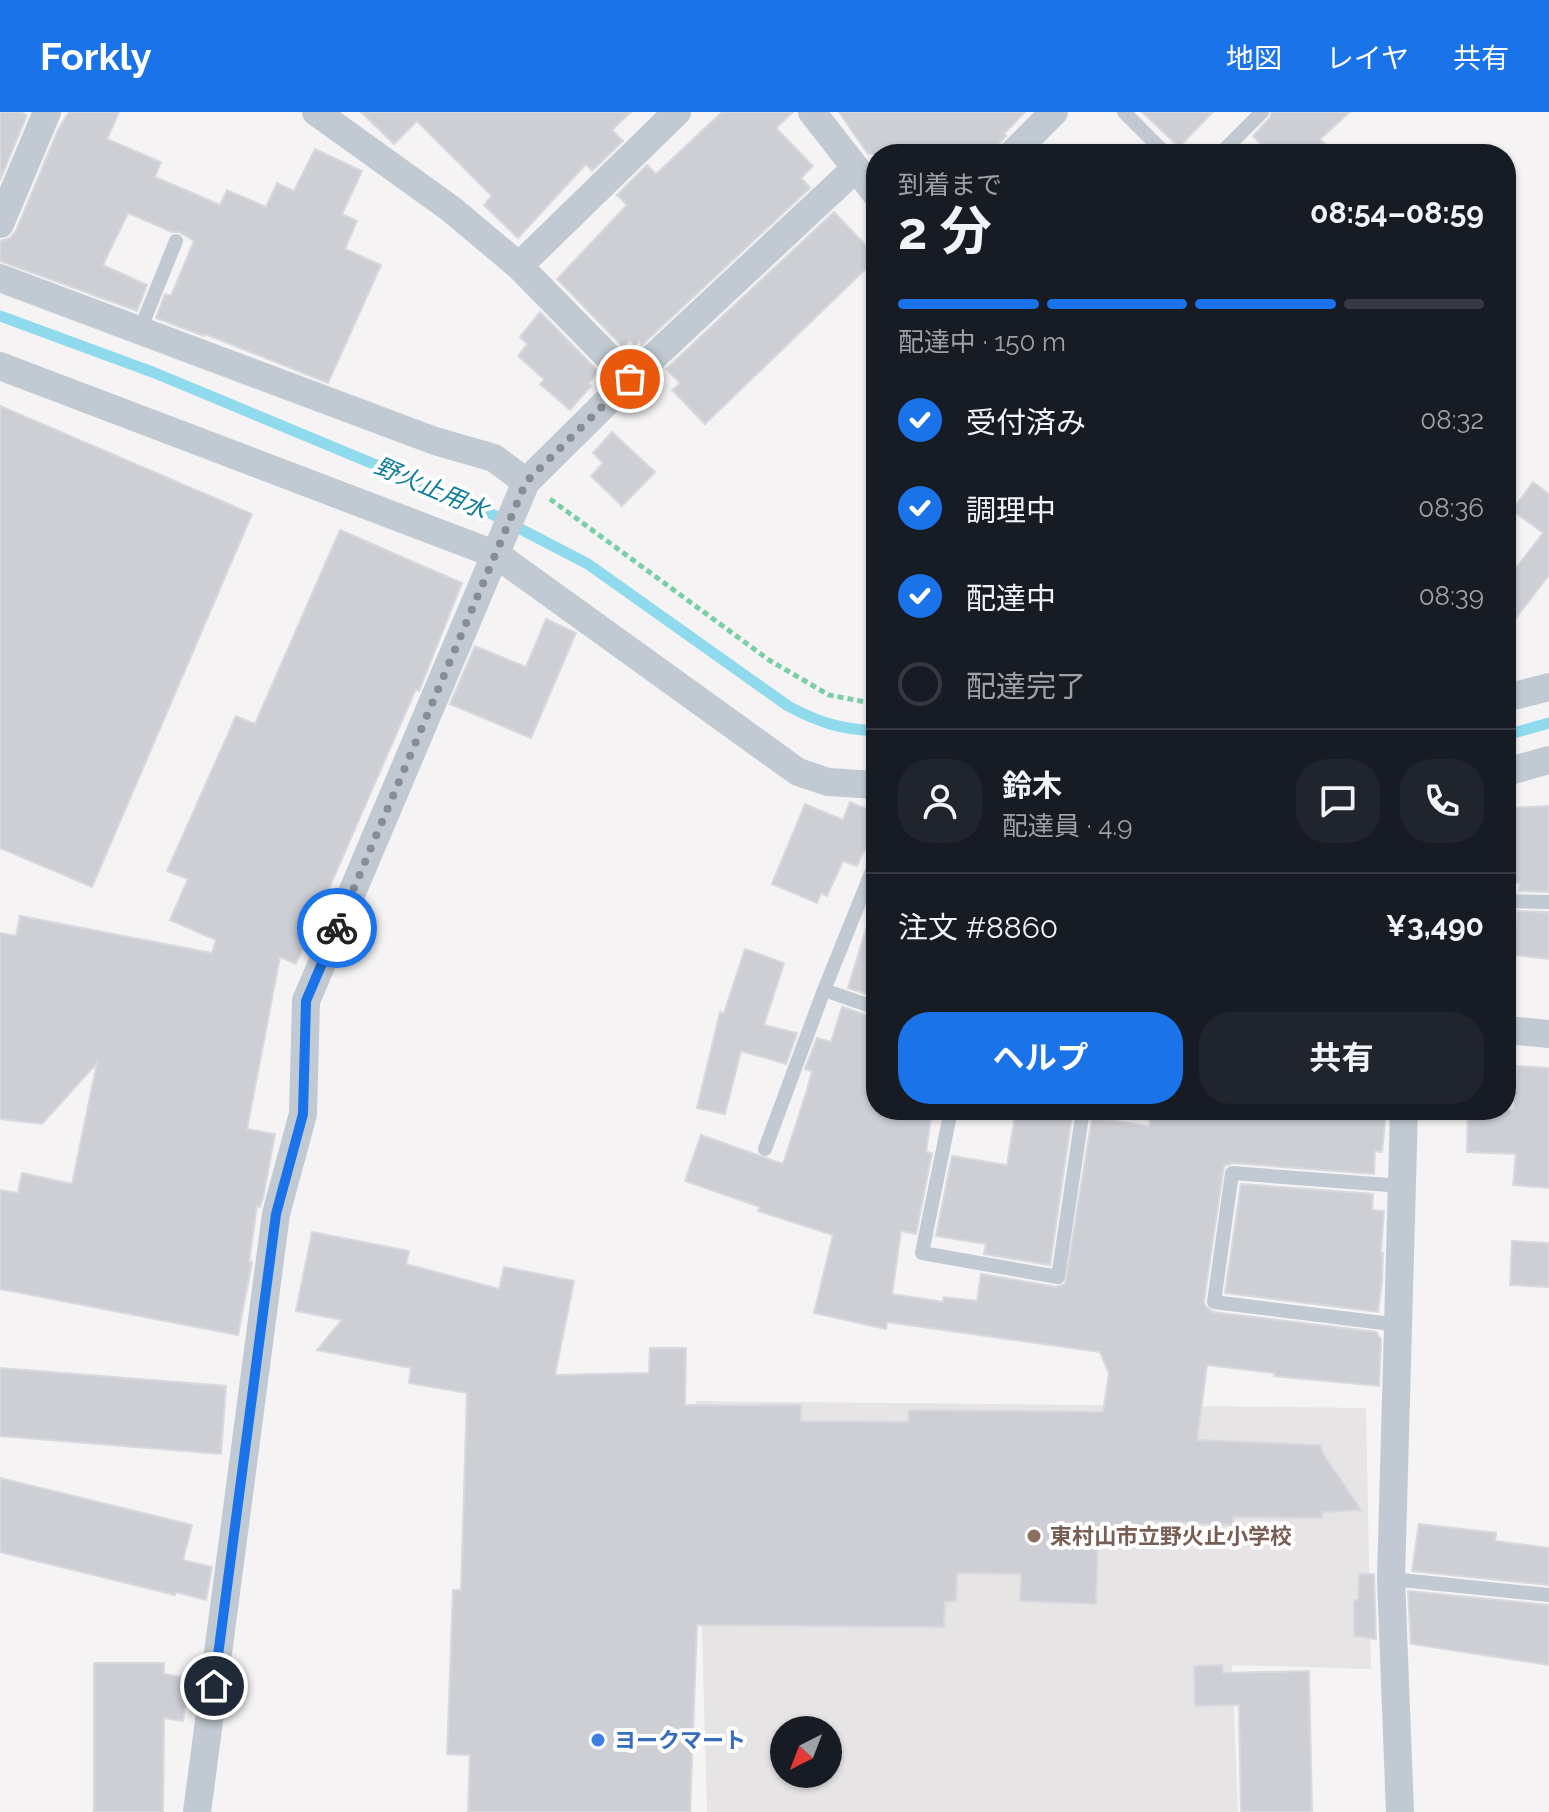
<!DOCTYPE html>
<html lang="ja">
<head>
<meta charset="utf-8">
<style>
	body { margin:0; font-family:Raleway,"Noto Sans JP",sans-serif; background:#20242c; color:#f1f3f6; height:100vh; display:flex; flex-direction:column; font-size:30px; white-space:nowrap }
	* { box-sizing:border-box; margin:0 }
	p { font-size:26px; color:#9ea1a6 }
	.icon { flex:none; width:44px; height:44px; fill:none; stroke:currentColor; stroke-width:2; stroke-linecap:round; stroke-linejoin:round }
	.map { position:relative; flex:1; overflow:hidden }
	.details { position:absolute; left:866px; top:32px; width:650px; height:976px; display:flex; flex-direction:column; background:#171b24; border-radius:32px; box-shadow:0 2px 6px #0004 }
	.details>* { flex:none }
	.needle { width:52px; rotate:222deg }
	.controls { position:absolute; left:770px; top:1604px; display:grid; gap:16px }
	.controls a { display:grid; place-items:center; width:72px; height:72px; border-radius:50%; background:#171b24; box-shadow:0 2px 6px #0004; font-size:40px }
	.pin { position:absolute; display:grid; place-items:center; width:68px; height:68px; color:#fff; margin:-34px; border:4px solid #fff; border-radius:50%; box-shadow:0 2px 8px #0007 }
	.courier { position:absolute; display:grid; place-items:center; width:80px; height:80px; margin:-40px; border:6px solid #1a73e8; border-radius:50%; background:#fff; color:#222; box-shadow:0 2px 10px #0007 }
	.summary em { font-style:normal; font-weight:700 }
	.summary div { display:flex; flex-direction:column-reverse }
	.summary { display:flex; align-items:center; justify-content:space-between; height:136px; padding:0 32px }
	h1 { font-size:52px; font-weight:700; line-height:60px }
	.bar { display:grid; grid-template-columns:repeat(4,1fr); gap:12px 8px; align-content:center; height:96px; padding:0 32px }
	.bar i { height:10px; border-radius:6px; background:#363941 }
	.bar .on { background:#1a73e8 }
	.bar p { grid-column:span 4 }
	.line { display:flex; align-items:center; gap:20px; padding:0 32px; border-top:2px solid #363941 }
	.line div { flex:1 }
	.round { display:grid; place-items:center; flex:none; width:84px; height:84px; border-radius:32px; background:#20242c }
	ol { padding:0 32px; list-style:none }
	li { display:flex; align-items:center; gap:24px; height:88px }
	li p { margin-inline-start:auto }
	li .icon { padding:8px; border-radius:50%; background:#1a73e8; color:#fff; stroke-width:4 }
	li:last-child { color:#9ea1a6 }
	li i { width:44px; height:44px; border:4px solid #363941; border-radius:50% }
	.button { display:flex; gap:16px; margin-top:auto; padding:16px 32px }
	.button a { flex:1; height:92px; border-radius:32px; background:#1a73e8; color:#fff; font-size:32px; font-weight:700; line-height:92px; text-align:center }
	.button a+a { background:#20242c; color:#f1f3f6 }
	header { display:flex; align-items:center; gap:48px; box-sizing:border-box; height:112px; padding:0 40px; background:#1a73e8; color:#fff }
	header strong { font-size:38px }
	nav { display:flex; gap:44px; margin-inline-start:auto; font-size:28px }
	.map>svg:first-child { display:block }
	.education { fill:#e6e4e5; fill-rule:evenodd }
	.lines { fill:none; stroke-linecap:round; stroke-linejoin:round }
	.stream { stroke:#90daee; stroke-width:11 }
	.building { fill:#cdcfd5; stroke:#d7d9de; stroke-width:2 }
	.path { stroke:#7ad0a6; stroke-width:5; stroke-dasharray:6 4; stroke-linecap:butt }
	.service { stroke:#c1cad2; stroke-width:14 }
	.minor { stroke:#c1cad2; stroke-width:28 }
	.done { stroke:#868d94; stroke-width:8; stroke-dasharray:0 14.4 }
	.route { stroke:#1a73e8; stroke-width:10 }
	.education-dot { fill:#8d6e63; stroke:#fff; stroke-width:3 }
	.shop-dot { fill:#3f7fe0; stroke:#fff; stroke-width:3 }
	.labels { text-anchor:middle; stroke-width:8; stroke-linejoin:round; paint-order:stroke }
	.education-label { font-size:22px; font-weight:bold; fill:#785e54; stroke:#fff; text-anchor:start }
	.shop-label { font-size:22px; font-weight:bold; fill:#366cbe; stroke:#fff; text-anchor:start }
	.water-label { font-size:24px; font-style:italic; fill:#0c7c9b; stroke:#fff }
</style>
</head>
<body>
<header>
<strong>Forkly</strong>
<nav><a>地図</a><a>レイヤ</a><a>共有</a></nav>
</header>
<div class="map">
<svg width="1549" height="1700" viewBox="0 0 1549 1700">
	<rect width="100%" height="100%" fill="#f5f3f3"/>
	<path class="education" d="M696,1289L1366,1296L1371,1557L1232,1553L1238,1700H707ZM784,1618H828V1662H784Z"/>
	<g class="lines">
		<path class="stream" d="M0,204L155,261L482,397L588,452L788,594C820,611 840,617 876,619
			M1506,623L1549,611"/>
	</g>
	<path class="building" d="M0,0H20L27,3L0,68Z
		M69,0H119L107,27L161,50L155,65L220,93L227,78L266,95L277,71L294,79L315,37L362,59L342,102L357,109L345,137L381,153L328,271L205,222L204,224L156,206L165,182L171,184L194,129L179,120H172L128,101L103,153L147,173L137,199L0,149V129L10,126L16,119L58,18Z
		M361,0H631L612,18L623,29L592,59L586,52L518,126L484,93L492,84L417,9L394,32Z
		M722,0H793L776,16L813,54L801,66L810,76L642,233L639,229L635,233L630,228L623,235L557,167L627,93L617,83L647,53L656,62Z
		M839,0H1025L1004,22L1006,24L990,42H868Z
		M1142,0H1213L1179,35Z
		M1272,0H1350L1320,27L1334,42H1270L1253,24L1269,7Z
		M834,100L876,144V147L705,312L672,278L680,271L666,257Z
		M540,200L599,260L588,271L591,274L570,298L540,272L544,267L518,244L527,232L520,225Z
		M0,294L252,402L92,775L0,736Z
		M612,320L655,360L622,394L591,364L603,351L593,341Z
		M1533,370L1549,382V463L1506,519V469L1543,421L1512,398Z
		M340,418L462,471L419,579L416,577L296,852L280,845L247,1017L275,1022L263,1086L260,1095L257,1094L249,1150H252L238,1223L0,1177V1078L18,1081L22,1061L72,1072L97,951L42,1012L0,1007V821L16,824L20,804L212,841L216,828L170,808L188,767L167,759L236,604L255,612Z
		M546,507L576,521L531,626L450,592L475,534L526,555Z
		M850,690L876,701V721L868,740L864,738L857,754L843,749L827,784L821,781L817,791L772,772L805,692L843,708Z
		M1549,694V780L1519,779L1520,771H1511L1512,731H1506V696Z
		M1517,799L1549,800V847L1513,843Z
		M869,807L876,808V885L848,876Z
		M745,837L784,851L764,913L797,921L786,952L741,939L725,1002L697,996L720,900L724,901Z
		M842,895L876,906V998H932L926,1040L932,1041L916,1122L901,1119L892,1182L943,1190L944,1185L977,1189L981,1162L1056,1175L1065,1172L1092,1006L1149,1014L1151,998L1386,999L1382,1040L1375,1039L1374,1062L1233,1051L1224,1054L1204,1189L1205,1194L1213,1200L1376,1220L1381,1227L1379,1274L1274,1264L1275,1261L1207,1253L1197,1328L1321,1333L1322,1340L1361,1398L1322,1400V1406L1233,1405V1413L1148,1409L1147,1426H1098L1096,1492L1020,1489L1021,1462L957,1461L956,1489L945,1490L944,1515L697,1513L690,1700H468L470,1643L447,1642L453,1478H461L467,1281L409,1271L411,1256L317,1238L342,1208L296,1199L312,1120L409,1139L406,1152L499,1177L504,1155L574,1169L555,1263L649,1261L650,1236H686L685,1293H801V1309L908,1310L909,1298L1103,1300L1109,1261L1100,1240L887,1210L886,1217L814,1201L833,1123L758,1099L760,1095L685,1069L701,1023L783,1052L807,978L812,959L805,957L817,926L831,930Z
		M1517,954L1549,956V1076L1513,1073L1516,1042L1467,1040L1468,998H1514Z
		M1016,998H1064L1063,1002L1072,1004L1050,1153L984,1142L986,1132L936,1124L952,1044L1007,1053Z
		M1241,1072L1373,1082L1372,1098L1384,1099L1381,1141H1383L1382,1170L1378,1200L1225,1181Z
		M1512,1129L1549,1131V1175L1510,1173Z
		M0,1256L226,1274L221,1342L0,1324Z
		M0,1366L192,1413L183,1448L212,1455L206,1488L176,1480L175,1483L0,1440Z
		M1419,1412L1496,1421L1495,1429L1549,1436V1473L1412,1459Z
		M1359,1462H1374L1376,1527L1354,1524V1488H1358Z
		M1408,1479L1549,1493V1553L1411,1532Z
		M94,1551H164V1562L189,1566L183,1609L164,1606L163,1700H94Z
		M1222,1553L1223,1561L1309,1559L1312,1700H1241L1239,1593L1195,1594L1194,1554Z"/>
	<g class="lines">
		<path class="path" d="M550,387L769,548L829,583L876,592"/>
		<path class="service" d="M1124,0L1166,42
			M1220,42L1262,0
			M140,218L176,129
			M1506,789L1549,790
			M824,878L876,896
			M951,998L922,1141L1058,1165L1083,998
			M765,1037L824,878L876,749
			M1399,1213L1214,1190L1232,1061L1402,1074
			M1391,1467L1549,1483"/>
		<path class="minor" d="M316,0L451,97L519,154L630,267
			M812,0L876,82
			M1012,42L1054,0
			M0,112L47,0
			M519,154L677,0
			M0,166L435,329L494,346L526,370
			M0,254L497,443L798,660L828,670L876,673
			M1506,586L1549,575
			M1506,660L1549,648
			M1506,918L1549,922
			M197,1700L276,1102L303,1002L306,889L526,370L630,267L856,56
			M1400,1700L1391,1467L1404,998"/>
	</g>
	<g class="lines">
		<path class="done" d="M337,816L526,370L630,267"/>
		<path class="route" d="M214,1574L276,1102L303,1002L306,889L337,816"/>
	</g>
	<circle class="education-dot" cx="1034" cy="1424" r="8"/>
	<circle class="shop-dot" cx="598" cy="1628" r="8"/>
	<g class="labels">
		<g class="education-label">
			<text x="1050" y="1432">東村山市立野火止小学校</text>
		</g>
		<g class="shop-label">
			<text x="614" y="1636">ヨークマート</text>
		</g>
		<g class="water-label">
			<text transform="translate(431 376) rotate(23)" y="8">野火止用水</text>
		</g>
	</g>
</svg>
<div class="controls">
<a><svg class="needle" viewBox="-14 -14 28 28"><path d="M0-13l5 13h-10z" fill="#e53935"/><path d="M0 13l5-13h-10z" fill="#9ea1a6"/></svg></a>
</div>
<div class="pin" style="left:630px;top:267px;background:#ea580c"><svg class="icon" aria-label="bag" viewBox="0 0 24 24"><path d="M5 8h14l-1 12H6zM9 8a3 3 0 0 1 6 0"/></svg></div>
<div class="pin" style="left:214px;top:1574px;background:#1f2937"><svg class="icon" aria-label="home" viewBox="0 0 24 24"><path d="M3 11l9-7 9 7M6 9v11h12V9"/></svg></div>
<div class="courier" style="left:337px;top:816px"><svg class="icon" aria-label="bike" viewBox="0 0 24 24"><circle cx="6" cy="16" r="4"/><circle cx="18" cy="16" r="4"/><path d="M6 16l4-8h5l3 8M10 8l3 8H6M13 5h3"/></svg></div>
<section class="details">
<div class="summary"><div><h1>2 分</h1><p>到着まで</p></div><em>08:54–08:59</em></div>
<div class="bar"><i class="on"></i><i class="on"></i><i class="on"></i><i></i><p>配達中 · 150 m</p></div>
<ol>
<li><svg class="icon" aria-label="check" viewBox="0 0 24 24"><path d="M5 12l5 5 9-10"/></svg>受付済み<p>08:32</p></li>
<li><svg class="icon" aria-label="check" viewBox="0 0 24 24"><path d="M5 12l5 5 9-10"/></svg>調理中<p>08:36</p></li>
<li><svg class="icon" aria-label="check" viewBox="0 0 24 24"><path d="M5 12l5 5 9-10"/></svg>配達中<p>08:39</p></li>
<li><i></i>配達完了</li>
</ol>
<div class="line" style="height:144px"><a class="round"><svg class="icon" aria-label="person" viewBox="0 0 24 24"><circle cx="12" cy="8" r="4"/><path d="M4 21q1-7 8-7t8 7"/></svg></a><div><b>鈴木</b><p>配達員 · 4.9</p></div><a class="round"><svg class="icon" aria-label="chat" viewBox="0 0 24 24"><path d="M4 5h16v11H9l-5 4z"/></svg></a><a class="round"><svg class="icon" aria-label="phone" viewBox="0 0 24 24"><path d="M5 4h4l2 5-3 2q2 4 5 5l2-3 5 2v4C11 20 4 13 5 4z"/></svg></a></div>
<div class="line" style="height:104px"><div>注文 #8860</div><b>¥3,490</b></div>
<div class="button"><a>ヘルプ</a><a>共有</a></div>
</section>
</div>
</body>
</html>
